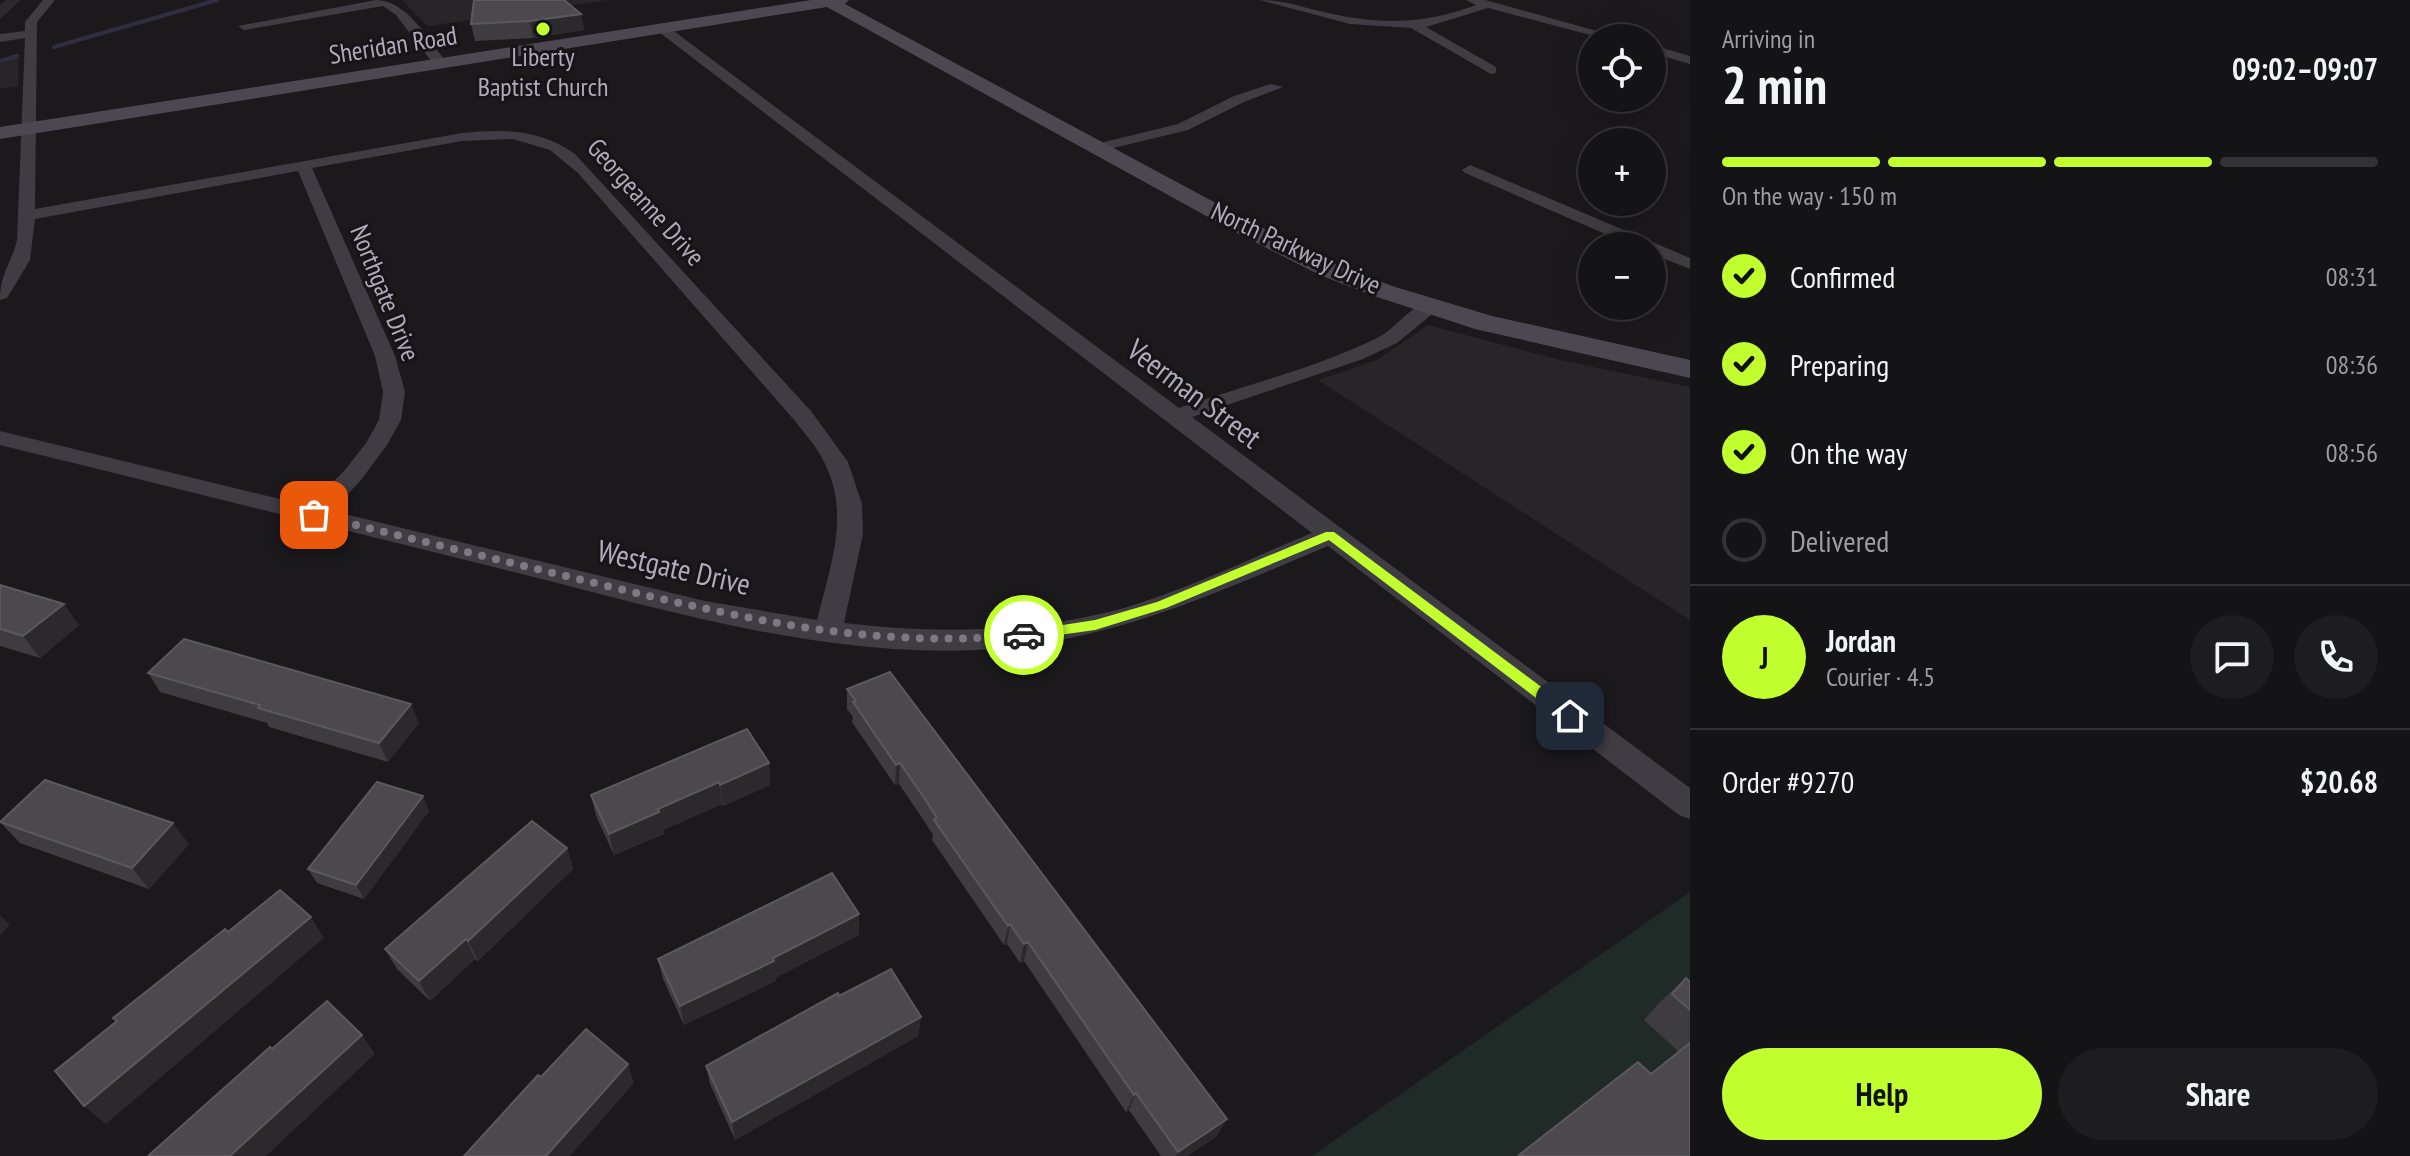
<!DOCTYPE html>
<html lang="en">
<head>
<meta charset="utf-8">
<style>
	body { margin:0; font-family:"PT Sans Narrow",sans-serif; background:#1d1c1e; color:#f1f3f6; height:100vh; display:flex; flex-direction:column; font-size:30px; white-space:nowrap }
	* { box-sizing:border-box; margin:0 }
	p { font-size:26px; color:#9d9ea0 }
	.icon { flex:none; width:44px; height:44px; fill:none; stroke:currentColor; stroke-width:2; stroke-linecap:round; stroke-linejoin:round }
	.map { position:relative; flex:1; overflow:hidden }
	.sheet { display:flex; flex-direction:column; background:#141315; width:720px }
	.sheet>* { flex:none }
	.buttons { position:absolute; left:1578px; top:24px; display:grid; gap:16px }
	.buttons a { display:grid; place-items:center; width:88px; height:88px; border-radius:50%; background:#141315; box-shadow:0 8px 32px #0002,0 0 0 2px #333234; font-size:40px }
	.pin { position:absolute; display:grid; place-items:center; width:68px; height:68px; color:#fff; margin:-34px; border-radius:16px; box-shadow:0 4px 12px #0006 }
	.courier { position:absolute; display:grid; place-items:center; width:80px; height:80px; margin:-40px; border:6px solid #c1ff2e; border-radius:50%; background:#fff; color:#222; box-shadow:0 2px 10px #0007 }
	.head em { font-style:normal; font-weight:700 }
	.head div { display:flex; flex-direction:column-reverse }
	.head { display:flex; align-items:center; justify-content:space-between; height:136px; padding:0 32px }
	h1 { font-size:52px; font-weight:700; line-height:60px }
	.bar { display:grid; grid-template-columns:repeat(4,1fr); gap:12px 8px; align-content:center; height:96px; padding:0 32px }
	.bar i { height:10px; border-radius:6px; background:#333234 }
	.bar .active { background:#c1ff2e }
	.bar p { grid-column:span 4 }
	.line { display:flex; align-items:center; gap:20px; padding:0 32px; border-top:2px solid #333234 }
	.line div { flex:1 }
	.round { display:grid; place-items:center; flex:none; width:84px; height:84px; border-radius:42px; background:#1d1c1e }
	ol { padding:0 32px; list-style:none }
	li { display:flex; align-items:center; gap:24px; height:88px }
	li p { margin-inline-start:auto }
	li .icon { padding:8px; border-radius:50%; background:#c1ff2e; color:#111; stroke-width:4 }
	li:last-child { color:#9d9ea0 }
	li i { width:44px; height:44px; border:4px solid #333234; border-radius:50% }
	.action { display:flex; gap:16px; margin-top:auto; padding:16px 32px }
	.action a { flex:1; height:92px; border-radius:48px; background:#c1ff2e; color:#111; font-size:32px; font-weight:700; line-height:92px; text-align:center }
	.action a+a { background:#1d1c1e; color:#f1f3f6 }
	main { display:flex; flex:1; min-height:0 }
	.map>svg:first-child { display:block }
	.built { fill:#282529 }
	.green { fill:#202a27 }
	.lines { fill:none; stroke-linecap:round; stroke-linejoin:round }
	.stream { stroke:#2f2e41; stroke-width:4 }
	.street { fill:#3f3c43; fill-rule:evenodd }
	.secondary { fill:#4b4851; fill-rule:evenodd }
	.wall { fill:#3f3c41 }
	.shaded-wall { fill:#2c292d }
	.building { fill:#4c484e; stroke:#5b5860; stroke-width:2 }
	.route { fill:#c1ff2e }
	.done { stroke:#7c7884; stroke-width:8; stroke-dasharray:0 14.4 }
	.poi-dot { fill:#c1ff2e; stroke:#161417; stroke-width:3 }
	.labels { text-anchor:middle; stroke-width:6; stroke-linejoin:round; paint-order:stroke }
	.far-street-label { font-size:26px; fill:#b0abbc; stroke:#161417 }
	.far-poi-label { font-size:26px; fill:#b0abbc; stroke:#161417 }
	.street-label { font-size:30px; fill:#b0abbc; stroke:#161417 }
</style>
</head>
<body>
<main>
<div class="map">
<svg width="1690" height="1156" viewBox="0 0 1690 1156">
	<rect width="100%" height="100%" fill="#1b191c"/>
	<path class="built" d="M402,0H608L428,26Z
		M19,54L18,86L0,89V59Z
		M1428,325L1560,360L1690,387V620L1318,380L1377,360Z"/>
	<path class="green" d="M1690,892V1156H1312Z"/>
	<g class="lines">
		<path class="stream" d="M54,47L217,0
			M0,61L17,56"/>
		<path class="street" d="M43,0H55L37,22L35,209L462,133C504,129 539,129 575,154L811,411L848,462L862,504L863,534L844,623C936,634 1033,633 1124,608C1188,589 1249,559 1312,533L659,32V26H667L1179,408C1245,385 1317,368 1379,337C1397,328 1415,298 1436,303L1439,307L1436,311L1397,343L1363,359L1192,417L1690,788V819L1679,815L1328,546C1225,589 1134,632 1022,646C851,667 678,613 514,572C343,530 172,487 0,445V431L309,506L345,470L366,443L379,420L383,392L375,356L298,171L35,219L30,260L7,298L0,300C0,273 11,265 17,240L25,38L0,42V34L25,31V22ZM513,139L550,150L578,173L795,421C805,434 817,447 824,462C851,514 830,567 817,620L705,601L332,511L361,480L387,445L401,420L405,392L395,356L312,168L462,141Z
			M376,0C407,0 427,39 445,60V66H435L396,15L383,6L244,30L238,26Z
			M1260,0C1284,0 1305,8 1328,13C1381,25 1426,24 1476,5L1466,0H1485L1622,38H1602L1488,8L1426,27L1496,67V73L1491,74L1411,28L1350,24Z
			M1652,45L1690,56V64L1652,53Z
			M1271,84L1283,87L1244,102L1188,130L1101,151L1094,147L1096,144L1178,124L1234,96Z
			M1470,165L1690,258V269L1652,254V246H1633L1465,173L1462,170Z"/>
		<path class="secondary" d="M811,0H849L845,4L1255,224L1338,265L1392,286L1492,316L1690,360V378L1475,329L1374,296L1320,275L1239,234L827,7L0,139V127Z"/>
	</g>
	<path class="wall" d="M581,14L584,30L533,38L475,41L471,24Z
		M0,585L79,625L40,658L0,646Z
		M148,673L419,723L388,762L269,727L267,723L160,692Z
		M847,689L1217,1136L1187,1156H1161L1129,1110L1126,1112L1024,961L1020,963L1007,944L1004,945L932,840L933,835L925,822L899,784L895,785L852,722L853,717L847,709Z
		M769,763L770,785L723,806L722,804L663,830L664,834L614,855L596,816L591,795Z
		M359,806L429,811L364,899L317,883L308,869Z
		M0,822L189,844L149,889L20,843Z
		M567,848L573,869L478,961L475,959L430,1001L397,969L385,949Z
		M859,914V935L775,978L776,981L684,1025L663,979L658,959Z
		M1686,978L1690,982V1156H1518L1638,1062L1651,1074L1679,1052L1644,1020L1658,1004Z
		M839,996L921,1017L918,1036L735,1140L710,1084L706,1066Z"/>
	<path class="shaded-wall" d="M6,0H21L0,19V5Z
		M581,14L584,30L533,38L530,21Z
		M64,604L79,625L40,658L23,636Z
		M411,704L419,723L388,762L379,743Z
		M769,763L770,785L723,806L720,785Z
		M900,763L899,784L895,785L896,765Z
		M719,782L722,804L663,830L664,834L614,855L609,834L658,809Z
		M423,796L429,811L364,899L356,885Z
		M173,823L189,844L149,889L132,868Z
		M567,848L573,869L478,961L468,941Z
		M859,914V935L775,978L776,981L684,1025L680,1006Z
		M0,915L10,925L0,935Z
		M311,917L324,938L106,1124L84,1106Z
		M1010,924L1007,944L1004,945L1008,926Z
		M466,939L475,959L430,1001L419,981Z
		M1028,942L1024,961L1020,963L1024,944Z
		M921,1017L918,1036L735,1140L732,1122Z
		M362,1035L375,1054L266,1156H230Z
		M628,1064L634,1083L570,1156H546Z
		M1136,1093L1129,1110L1126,1112L1134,1095Z
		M1227,1119L1217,1136L1187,1156H1176L1178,1152Z"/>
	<path class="building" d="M474,0H564L581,14L530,21L471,24Z
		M0,585L64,604L23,636L0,629Z
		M184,639L411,704L379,743L258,708L260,705L148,673Z
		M890,672L1227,1119L1178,1152L1136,1093L1134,1095L1028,942L1024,944L1010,924L1008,926L934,820L937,818L927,802L900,763L896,765L853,702L856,701L847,689Z
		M747,729L769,763L720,785L719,782L658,809L659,812L609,834L591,795Z
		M45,780L173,823L132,868L0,822Z
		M377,782L423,796L356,885L308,869Z
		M532,821L567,848L468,941L466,939L419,981L385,949Z
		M832,873L859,914L773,958L774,961L680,1006L658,959Z
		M280,890L311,917L84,1106L55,1071L117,1021L113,1018L225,929L228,932Z
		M891,969L921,1017L732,1122L706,1066L838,993L839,996Z
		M1686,978L1690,982V1010L1672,994Z
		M327,1001L362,1035L230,1156H148L270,1047L272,1049Z
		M586,1029L628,1064L546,1156H464L538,1075L541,1077Z
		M1690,1043V1156H1521L1519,1155L1638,1062L1651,1074Z"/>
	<path class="route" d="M1326,532H1334L1575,712V720H1565L1329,540L1166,608L1095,630L1024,640L1017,635L1024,631L1095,620L1157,602Z"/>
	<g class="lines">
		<path class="done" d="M314,515C410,538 507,562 603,585C750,620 872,649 1024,635"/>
	</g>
	<circle class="poi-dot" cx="543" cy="29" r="8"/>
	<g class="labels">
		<g class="far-street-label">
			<text transform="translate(393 45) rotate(-9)" y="9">Sheridan Road</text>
			<text transform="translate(646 202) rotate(48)" y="9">Georgeanne Drive</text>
			<text transform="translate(1296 248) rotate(25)" y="9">North Parkway Drive</text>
			<text transform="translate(385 293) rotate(68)" y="9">Northgate Drive</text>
		</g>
		<g class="far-poi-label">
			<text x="543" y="66">Liberty<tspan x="543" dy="30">Baptist Church</tspan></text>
		</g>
		<g class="street-label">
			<text transform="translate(1194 394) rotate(37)" y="10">Veerman Street</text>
			<text transform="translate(674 568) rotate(13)" y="10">Westgate Drive</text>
		</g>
	</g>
</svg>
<div class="buttons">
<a><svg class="icon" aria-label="locate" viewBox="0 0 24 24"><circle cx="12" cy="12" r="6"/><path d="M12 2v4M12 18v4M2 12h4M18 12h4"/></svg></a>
<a>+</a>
<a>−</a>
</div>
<div class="pin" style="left:314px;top:515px;background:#ea580c"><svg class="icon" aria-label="bag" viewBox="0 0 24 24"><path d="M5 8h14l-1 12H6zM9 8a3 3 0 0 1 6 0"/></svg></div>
<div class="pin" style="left:1570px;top:716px;background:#1f2937"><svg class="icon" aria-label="home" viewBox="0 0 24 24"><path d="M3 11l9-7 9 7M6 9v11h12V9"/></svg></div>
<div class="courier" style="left:1024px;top:635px"><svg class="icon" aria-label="car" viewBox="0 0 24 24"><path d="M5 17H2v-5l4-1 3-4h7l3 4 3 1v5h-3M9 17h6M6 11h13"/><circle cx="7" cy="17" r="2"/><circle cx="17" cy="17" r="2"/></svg></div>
</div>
<section class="sheet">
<div class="head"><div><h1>2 min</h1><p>Arriving in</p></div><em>09:02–09:07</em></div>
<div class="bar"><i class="active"></i><i class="active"></i><i class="active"></i><i></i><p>On the way · 150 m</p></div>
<ol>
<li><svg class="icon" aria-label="check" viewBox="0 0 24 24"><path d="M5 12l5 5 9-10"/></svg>Confirmed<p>08:31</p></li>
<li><svg class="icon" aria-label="check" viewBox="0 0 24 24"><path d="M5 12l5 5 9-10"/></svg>Preparing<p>08:36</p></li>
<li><svg class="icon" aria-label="check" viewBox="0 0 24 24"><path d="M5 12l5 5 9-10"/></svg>On the way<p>08:56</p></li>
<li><i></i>Delivered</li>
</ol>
<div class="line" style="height:144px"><b class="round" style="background:#c1ff2e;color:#111">J</b><div><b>Jordan</b><p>Courier · 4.5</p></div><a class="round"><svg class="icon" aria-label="chat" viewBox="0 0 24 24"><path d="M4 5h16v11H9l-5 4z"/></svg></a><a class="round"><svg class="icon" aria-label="phone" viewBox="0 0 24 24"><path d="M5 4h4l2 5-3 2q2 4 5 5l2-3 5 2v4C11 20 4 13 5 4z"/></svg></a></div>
<div class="line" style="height:104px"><div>Order #9270</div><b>$20.68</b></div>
<div class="action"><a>Help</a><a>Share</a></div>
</section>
</main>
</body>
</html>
